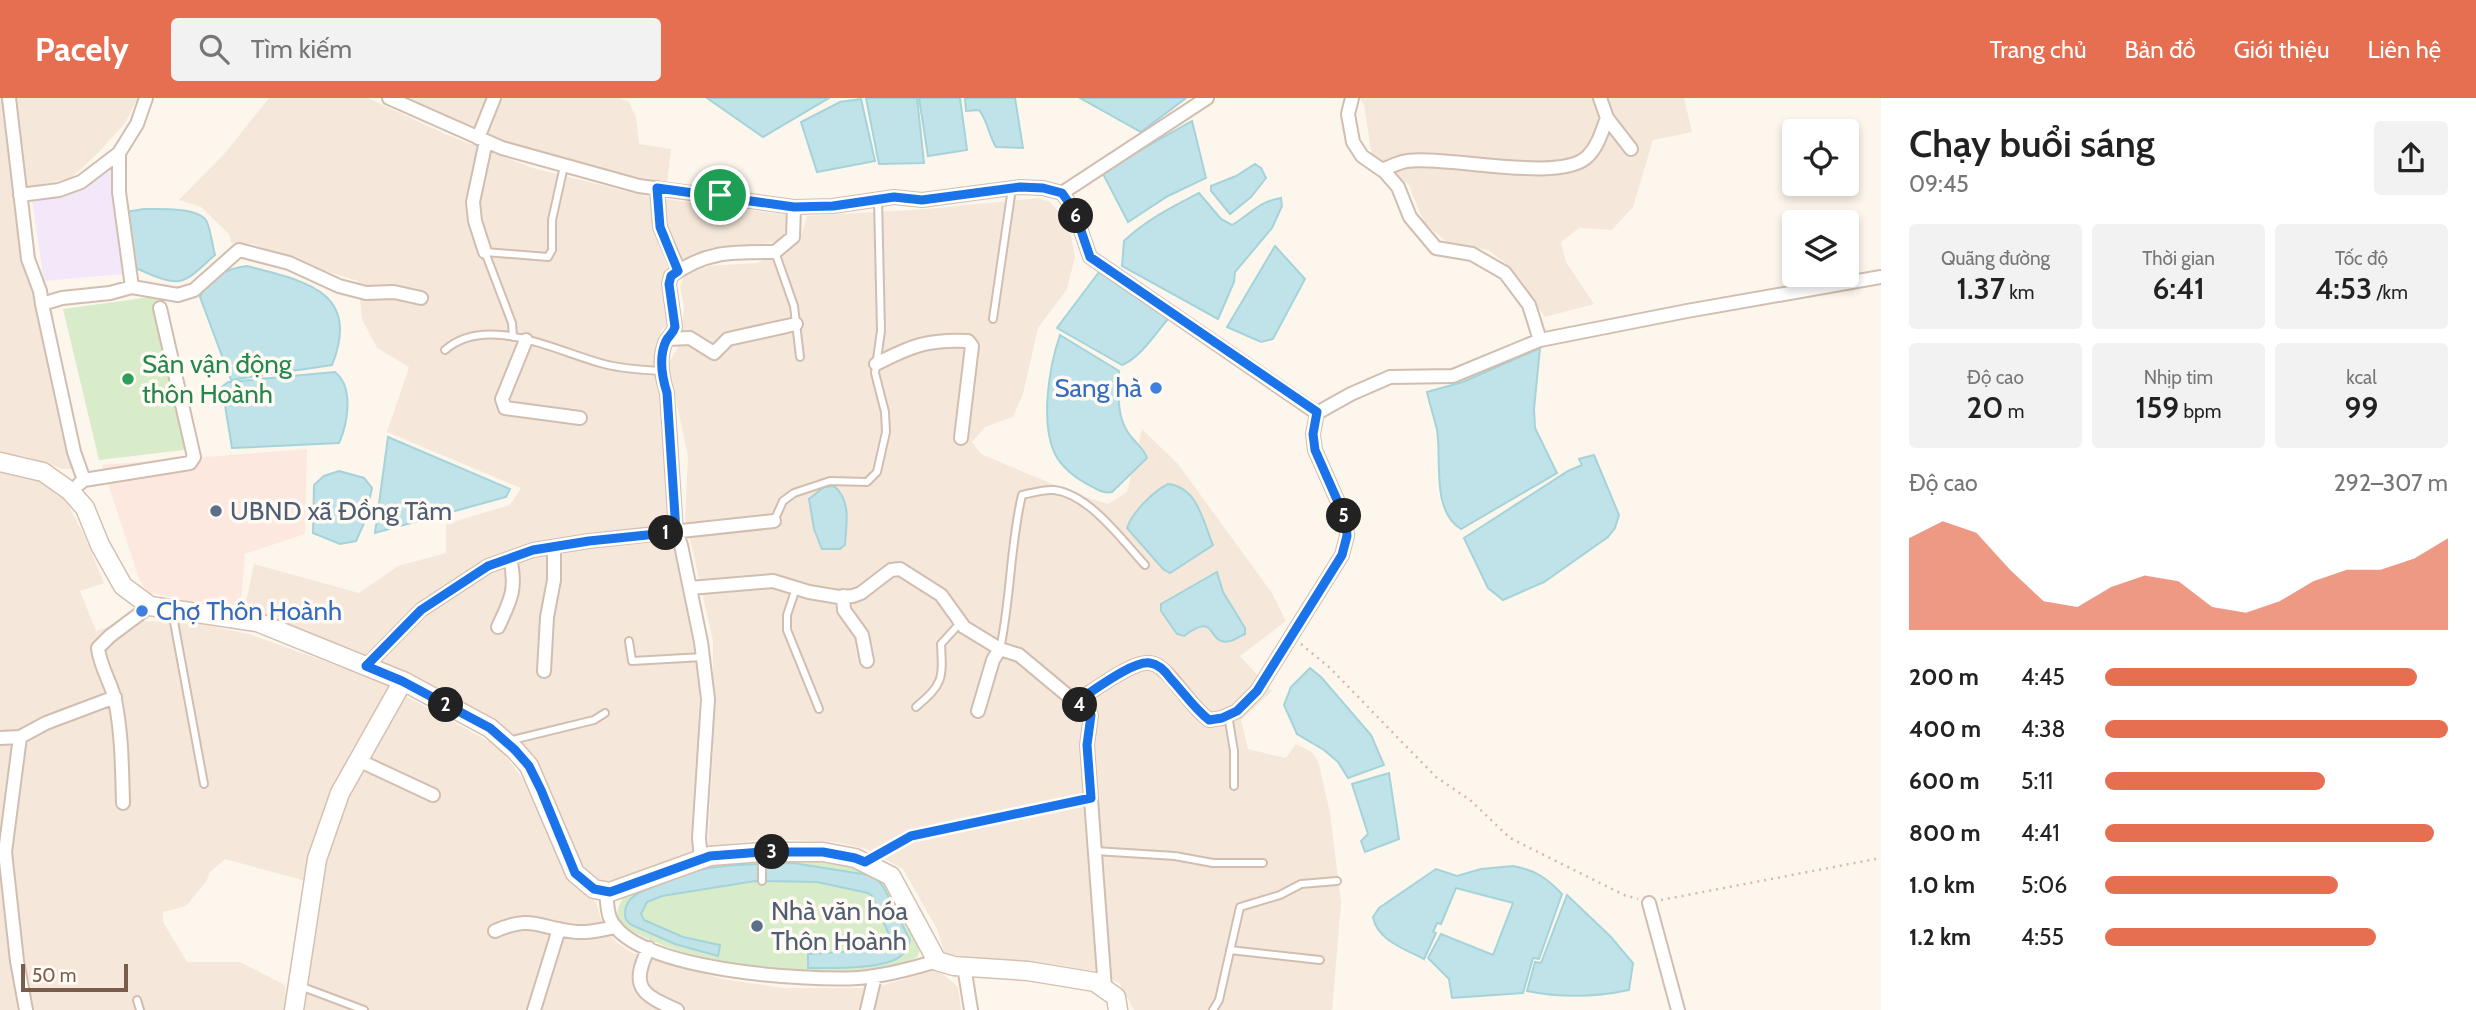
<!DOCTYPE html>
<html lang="vi">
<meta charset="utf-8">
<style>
:root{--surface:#fff;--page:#f2f2f2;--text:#222;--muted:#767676;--accent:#e76f51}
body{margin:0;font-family:Cabin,sans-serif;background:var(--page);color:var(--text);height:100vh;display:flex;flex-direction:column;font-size:26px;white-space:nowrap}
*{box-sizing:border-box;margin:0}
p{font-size:23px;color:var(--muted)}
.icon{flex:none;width:38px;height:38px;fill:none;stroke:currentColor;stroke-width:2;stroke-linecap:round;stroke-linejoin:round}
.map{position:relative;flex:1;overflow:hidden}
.details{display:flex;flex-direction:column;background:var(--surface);width:595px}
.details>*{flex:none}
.tools{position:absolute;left:1782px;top:21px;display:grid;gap:14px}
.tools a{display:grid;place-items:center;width:77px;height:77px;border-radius:7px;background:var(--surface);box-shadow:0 4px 10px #0003;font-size:35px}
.scale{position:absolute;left:21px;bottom:18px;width:107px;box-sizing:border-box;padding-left:7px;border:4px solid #7a5c4d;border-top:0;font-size:19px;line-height:24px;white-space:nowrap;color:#7a5c4d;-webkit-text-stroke:5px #fffaf3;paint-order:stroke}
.pin{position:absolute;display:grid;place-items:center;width:60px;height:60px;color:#fff;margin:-30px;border:4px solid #fff;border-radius:50%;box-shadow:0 2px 7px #0007}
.km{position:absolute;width:35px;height:35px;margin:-18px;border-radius:50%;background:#222;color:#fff;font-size:19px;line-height:35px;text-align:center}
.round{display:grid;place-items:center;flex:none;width:74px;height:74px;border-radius:7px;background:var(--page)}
.head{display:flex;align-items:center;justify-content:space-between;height:119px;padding:0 28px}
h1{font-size:38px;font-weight:600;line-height:52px}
.metrics{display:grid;grid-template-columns:repeat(3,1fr);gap:10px;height:119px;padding:7px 28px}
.metrics div{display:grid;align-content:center;border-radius:7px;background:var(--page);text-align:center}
.metrics b{font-size:30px;font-weight:600}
.metrics small{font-size:19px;font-weight:400}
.metrics p{font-size:19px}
.chart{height:196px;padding:14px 28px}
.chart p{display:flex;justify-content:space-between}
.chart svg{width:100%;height:126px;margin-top:7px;fill:var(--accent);opacity:.7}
ul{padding:0 28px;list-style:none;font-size:23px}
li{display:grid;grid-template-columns:112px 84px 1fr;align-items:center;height:52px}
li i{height:18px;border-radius:9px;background:var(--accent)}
header{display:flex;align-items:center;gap:42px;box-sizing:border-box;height:98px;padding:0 35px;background:var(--accent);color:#fff}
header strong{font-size:33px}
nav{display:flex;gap:38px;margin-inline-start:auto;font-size:24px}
.search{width:490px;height:63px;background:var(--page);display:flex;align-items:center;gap:18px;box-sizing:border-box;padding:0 24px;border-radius:7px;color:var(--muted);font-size:26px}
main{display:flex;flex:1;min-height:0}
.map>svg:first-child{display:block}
</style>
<header>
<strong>Pacely</strong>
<div class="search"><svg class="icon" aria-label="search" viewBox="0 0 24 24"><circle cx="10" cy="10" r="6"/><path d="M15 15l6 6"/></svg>Tìm kiếm</div>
<nav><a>Trang chủ</a><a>Bản đồ</a><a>Giới thiệu</a><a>Liên hệ</a></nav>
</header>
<main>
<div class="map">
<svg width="1881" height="912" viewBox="0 0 1881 912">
<rect width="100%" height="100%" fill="#fdf6ec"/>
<path fill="#f5e8da" d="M 0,0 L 138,0 L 125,25 L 100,53 L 71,80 L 14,92 L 15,109 L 78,364 L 73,371 L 63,371 L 24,358 L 0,356 Z
M 269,0 L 368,0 L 445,36 L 533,70 L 650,99 L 789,117 L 788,132 L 776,144 L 708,152 L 678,164 L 662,184 L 667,227 L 661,233 L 655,252 L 656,286 L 660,301 L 672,442 L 682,477 L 700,568 L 695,753 L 614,785 L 599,781 L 578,766 L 527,658 L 500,625 L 416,579 L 356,552 L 244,513 L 254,466 L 359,495 L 398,468 L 446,455 L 446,426 L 510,407 L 521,390 L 387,334 L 409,269 L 377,250 L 362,221 L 358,183 L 313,169 L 252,146 L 231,145 L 229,136 L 201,109 L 179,102 L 225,55 Z
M 409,0 L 619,0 L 629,4 L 636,20 L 639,46 L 671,51 L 667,87 L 558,61 L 504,45 Z
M 1360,0 L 1684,0 L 1692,34 L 1653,42 L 1633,109 L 1612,132 L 1579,130 L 1561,144 L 1566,164 L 1594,206 L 1545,219 L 1504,164 L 1488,152 L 1447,144 L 1424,125 L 1409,87 L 1372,58 L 1364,7 Z
M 1038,100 L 1050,104 L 1069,126 L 1075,159 L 1067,191 L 1038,230 L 1023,296 L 1013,319 L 985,329 L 972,344 L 981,356 L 1079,397 L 1108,406 L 1127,394 L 1142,331 L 1178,366 L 1272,495 L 1286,523 L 1240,558 L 1272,593 L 1241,622 L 1248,651 L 1286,660 L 1296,646 L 1312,654 L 1319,666 L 1330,715 L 1341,804 L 1332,912 L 1134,912 L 1119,885 L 1095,873 L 1052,866 L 945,856 L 937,831 L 903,771 L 866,751 L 835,744 L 766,741 L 708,749 L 713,649 L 713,543 L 685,419 L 688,358 L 668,266 L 680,246 L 684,209 L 680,188 L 684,178 L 709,168 L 757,165 L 800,142 L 807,118 L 927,111 Z
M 0,373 L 30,378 L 63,397 L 84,437 L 104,485 L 80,493 L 96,533 L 116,526 L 141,523 L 195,525 L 249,536 L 390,587 L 351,653 L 321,720 L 306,783 L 225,761 L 210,774 L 206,784 L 186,808 L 163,814 L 163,824 L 187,864 L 240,864 L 285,887 L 287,912 L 0,912 Z
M 404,597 L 499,649 L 522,680 L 555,752 L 586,797 L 596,804 L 601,821 L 616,844 L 633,855 L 722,881 L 784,890 L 860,890 L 883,887 L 934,873 L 943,876 L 958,889 L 961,912 L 303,912 L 306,872 L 322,771 L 350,689 Z"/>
<path fill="#fde8e0" d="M 307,351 L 305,436 L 245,456 L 241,507 L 186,503 L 147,494 L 139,481 L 102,367 Z"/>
<path fill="#f3e8fa" d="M 114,64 L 124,176 L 44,183 L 32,102 L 62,99 L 77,93 Z"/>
<path fill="#d8ecc9" d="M 158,198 L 192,351 L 99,362 L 63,211 Z
M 783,761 C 805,762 866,764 882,780 C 893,791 912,835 920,851 L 918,858 C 855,898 677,868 618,824 C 615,810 621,800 632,792 L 710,765 Z"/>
<path fill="#bfe3e8" stroke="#a5d3da" stroke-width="2" d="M 707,0 L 829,0 L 763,39 Z
M 866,0 L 917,0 L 924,65 L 879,66 Z
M 919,0 L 960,0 L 967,52 L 928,58 Z
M 965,0 L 1015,0 L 1023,50 L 996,49 C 989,38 987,21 979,12 L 966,13 Z
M 1080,0 L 1186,0 L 1141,34 Z
M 861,1 L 875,63 L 817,74 L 801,24 L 840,4 Z
M 1192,23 L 1206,80 L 1168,98 L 1128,124 L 1102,74 Z
M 1255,66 L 1261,70 L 1266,80 L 1251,99 L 1230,116 L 1211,93 L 1211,88 L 1236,78 Z
M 1199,95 L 1221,121 L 1232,127 C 1251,116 1257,104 1281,100 L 1282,108 L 1272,130 L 1235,174 L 1234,184 L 1218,221 L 1122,168 L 1124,143 C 1146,122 1172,109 1199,95 Z
M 144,111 C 158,111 200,109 207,124 C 211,134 212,146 215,157 C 206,164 192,181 179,183 C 165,185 144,173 131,168 L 125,114 Z
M 1275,148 L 1305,181 L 1273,241 L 1261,244 L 1227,229 Z
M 247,168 C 304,183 362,193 332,267 L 231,282 L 200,199 C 207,180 228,170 247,168 Z
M 1099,174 L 1168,221 C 1155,236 1140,260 1122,267 L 1057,230 Z
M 1060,237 L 1119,273 C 1119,293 1116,315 1127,333 C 1133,343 1144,350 1147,360 L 1112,394 C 1102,396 1095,390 1087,386 C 1075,380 1061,368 1055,356 C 1040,325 1049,269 1060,237 Z
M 1540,250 L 1534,311 L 1535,330 L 1557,375 L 1461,431 C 1431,413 1442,362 1437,332 C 1434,319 1430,307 1427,294 L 1463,284 Z
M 335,274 C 354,289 348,325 339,345 L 232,350 L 222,289 L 228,284 Z
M 388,339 L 510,391 L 506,399 L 375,435 Z
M 1594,357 L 1619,417 L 1615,430 L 1608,439 L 1544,484 L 1503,502 L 1488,490 L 1464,440 L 1568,373 L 1582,367 L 1579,361 Z
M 339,373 L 364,380 L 372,390 L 365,423 L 356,443 L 340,446 L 313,435 L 314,387 L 324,378 Z
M 1168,386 C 1198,389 1203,424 1213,447 L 1170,475 L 1163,471 L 1127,430 C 1133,413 1153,394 1168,386 Z
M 834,388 C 852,403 846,427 845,447 L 840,451 L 822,451 L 814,431 L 809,401 L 824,389 Z
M 1217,474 L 1223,494 L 1245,530 L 1245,536 C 1240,538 1235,542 1230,543 C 1206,549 1219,511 1184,538 L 1177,536 L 1161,513 L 1161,506 Z
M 1310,570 L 1321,579 L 1371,637 L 1384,667 L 1348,680 L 1338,664 L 1324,652 L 1297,636 L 1284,607 L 1291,589 Z
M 1389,675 L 1399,741 L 1365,754 L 1361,743 L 1368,736 L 1352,686 Z
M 793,765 L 868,777 L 878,782 L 884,790 L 910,842 C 908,847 907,853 902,857 C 886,872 830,870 808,870 L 808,856 L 874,852 L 891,841 L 872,798 L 868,795 L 817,784 L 755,783 L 662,798 L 647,804 L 641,816 L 644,822 L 683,839 L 720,847 L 718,858 L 675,846 L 632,827 C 626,823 625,821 625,814 C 626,798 642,793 655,788 C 669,783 682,776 696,773 C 727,765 761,767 793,765 Z
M 1513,768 C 1535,772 1547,780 1562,796 L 1539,861 L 1533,860 L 1523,895 L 1452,900 L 1449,881 L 1428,860 L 1441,836 L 1493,857 L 1513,805 L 1456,790 L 1441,826 L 1437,825 L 1433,834 L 1436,835 L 1424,861 C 1405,851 1377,842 1373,819 L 1379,810 L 1436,771 L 1457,778 L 1481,771 Z
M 1567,797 L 1610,838 L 1633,865 L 1629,892 C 1596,899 1561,900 1527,893 L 1535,864 L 1541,865 Z"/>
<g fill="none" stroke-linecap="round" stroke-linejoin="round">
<defs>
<path id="lane" d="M 775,154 L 794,208 L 800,259
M 993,221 L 1012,90
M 513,239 L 512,225 L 485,154 L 548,159 L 552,152 L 552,122 L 564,68
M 445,252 C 487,215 558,254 604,266 C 623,271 642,272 662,273
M 774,423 L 783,403 L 794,395 L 830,383 L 867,384 L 877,374 L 886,334 L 885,314 L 875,275 L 881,233 L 878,101
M 796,490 L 787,517 L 787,532 L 819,611
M 172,513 L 204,686
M 629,543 L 632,563 L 703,559
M 1000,551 C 1011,500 1010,447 1022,397 C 1032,395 1044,391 1054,392 C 1089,396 1122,442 1145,467
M 916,609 C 943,586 943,582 941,546 L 961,524
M 1228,617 L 1234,653 L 1234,688
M 508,643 L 594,622 L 605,615
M 1095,753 L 1175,758 L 1213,765 L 1263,765
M 866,764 L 911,738 L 1091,700
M 762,783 L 762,757
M 1230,852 L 1320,862
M 300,888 L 364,912
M 137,902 L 140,912
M 1213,912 L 1219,902 L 1240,809 L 1280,797 L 1301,786 L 1337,783"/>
<path id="street" d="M 9,0 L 28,161 L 40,193 L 42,206
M 389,0 L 502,50 L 639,88 L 794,109 L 833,108 L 894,99 L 922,102 L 1020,89 L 1043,90 L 1062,95 L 1074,112 L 1090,159 L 1317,315
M 1352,0 L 1348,16 L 1353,44 L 1362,58 L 1385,74 L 1398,89 L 1410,119 L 1436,150 L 1472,156 L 1505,175 L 1529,207 L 1540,242
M 1600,0 L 1607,20 L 1631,51
M 478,40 L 494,0
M 119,55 L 119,94 L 132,189
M 1382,72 C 1390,69 1399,64 1407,63 C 1447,57 1562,86 1588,58 C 1598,48 1602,33 1607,20
M 657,90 L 660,129 L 679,173
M 1062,95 L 1207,0
M 20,97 L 59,92 L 81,84 L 119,55 L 137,26 L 146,0
M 485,154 L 475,123 L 473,104 L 486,43
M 667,241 L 690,240 L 714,255 L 728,241 L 796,226
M 526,242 L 502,301 L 505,310 L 580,320
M 876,266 C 911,248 928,241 968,243 L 972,248 L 961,340
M 84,382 L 74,354 L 42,206 L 62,200 L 110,195 L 132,189 L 178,197 L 194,192 L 239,152 L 289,165 L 339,188 L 366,195 L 394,194 L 421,200
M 79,386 L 84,382 L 190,365 L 194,359 L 160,210
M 690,490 L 773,483 L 809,494 L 839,499 L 853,498 L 861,495 L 891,472 L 900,471 L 941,497 L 964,529 L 1000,551 L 1019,557 L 1091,617 L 1087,647 L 1105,891
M 843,498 L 844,512 L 862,537 L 867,563
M 498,529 C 511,502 517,490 510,460
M 366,568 L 421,512 L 488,468 L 533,452 L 589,443 L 774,423
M 544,573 L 547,519 L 554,482 L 554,449
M 1077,603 C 1092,594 1133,562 1150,565 C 1158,566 1166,574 1172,581 C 1184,595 1194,610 1209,622 L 1222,620 L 1237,613 L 1257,593 L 1342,457 L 1347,438 L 1346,422 L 1315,352 L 1313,336 L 1317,315 L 1351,296 L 1390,279 L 1453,278 L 1540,242 L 1687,213 L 1881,179
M 978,613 L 993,562 L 1000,551
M 20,639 L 5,754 L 17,863 L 26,912
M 0,640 L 20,639 L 46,625 L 115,599
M 358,662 L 433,697
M 123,705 C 122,671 122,636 115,602 C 111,584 100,569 98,550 L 110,538 L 150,508
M 701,761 L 699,740 L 708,601 L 701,544 L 681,447 L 676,434 L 667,295 C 662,279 658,260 666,243 C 669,237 673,236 675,229 L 669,186 L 671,178 C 708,152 733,154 775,154 L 793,139 L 794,109
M 606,793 C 607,801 607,813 610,820 C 632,873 808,883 858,880 C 885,878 911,871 937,863
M 1649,805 L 1678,912
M 495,833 C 533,816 540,831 577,834 C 590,835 603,831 616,829
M 649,850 C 629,889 642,897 677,912
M 964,868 L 971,912
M 534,912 L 559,831
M 867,912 L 875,878"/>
<path id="secondary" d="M 0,364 L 43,374 L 70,393 L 85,410 L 100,447 L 123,488 L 150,508 L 257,524 L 403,583 L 490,630 L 515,652 L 529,668 L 575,775 L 594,791 L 610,794 L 710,758 L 762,754 L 823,754 L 855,760 L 891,778 L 937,863 L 954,868 L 1028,873 L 1095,884 L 1116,899 L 1118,912
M 294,912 L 317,761 L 340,695 L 403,583"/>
</defs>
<use href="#lane" stroke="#d1beb0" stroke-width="10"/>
<use href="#street" stroke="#d1beb0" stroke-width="16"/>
<use href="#secondary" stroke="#d6c0b0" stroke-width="21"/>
<path stroke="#d9b8a5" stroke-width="2.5" stroke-dasharray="2 5" stroke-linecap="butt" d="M 1301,546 L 1330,570 L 1436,679 L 1470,702 L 1510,740 L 1624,797 L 1638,801
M 1661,802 L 1881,760"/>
<use href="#lane" stroke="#fff" stroke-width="6"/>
<use href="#street" stroke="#fff" stroke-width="12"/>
<use href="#secondary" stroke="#fff" stroke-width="18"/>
</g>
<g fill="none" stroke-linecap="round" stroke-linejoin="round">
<defs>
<path id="route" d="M 1020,89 L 1043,90 L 1062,95 L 1074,112 L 1090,159 L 1317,314 L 1313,336 L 1315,352 L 1346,422 L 1347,438 L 1342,457 L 1257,593 L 1237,613 L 1222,620 L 1209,622 C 1194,610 1184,595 1171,581 C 1166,574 1158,566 1150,565 C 1133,562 1092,594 1077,603 L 1091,617 L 1087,647 L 1091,700 L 911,738 L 865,764 L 855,760 L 823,754 L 762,754 L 710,758 L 610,794 L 594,791 L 575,775 L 541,692 L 529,668 L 515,652 L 490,630 L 402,583 L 366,568 L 421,512 L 488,468 L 533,452 L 589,443 L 676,434 L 667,295 C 662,279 658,260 666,243 C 669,237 673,236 675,229 L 669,186 L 671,178 L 678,173 L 660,129 L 657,90 L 794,109 L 833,108 L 894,99 L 922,102 Z"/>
</defs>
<use href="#route" stroke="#fff" stroke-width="14"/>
<use href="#route" stroke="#1a73e8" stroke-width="9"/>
</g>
<circle fill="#2e9e5b" stroke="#fffaf3" stroke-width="2.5" cx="128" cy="281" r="7"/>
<g fill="#3f7fe0" stroke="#fffaf3" stroke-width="2.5">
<circle cx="1156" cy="290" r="7"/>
<circle cx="142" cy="513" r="7"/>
</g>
<g fill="#5c6f8a" stroke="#fffaf3" stroke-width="2.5">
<circle cx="216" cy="413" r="7"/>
<circle cx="757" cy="828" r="7"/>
</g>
<g text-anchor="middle" stroke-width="7" stroke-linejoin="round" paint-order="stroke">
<g font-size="26" fill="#27864d" stroke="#fffaf3" text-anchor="start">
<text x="142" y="275">Sân vận động<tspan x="142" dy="30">thôn Hoành</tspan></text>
</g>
<g font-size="26" fill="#366cbe" stroke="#fffaf3" text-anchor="end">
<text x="1142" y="299">Sang hà</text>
<text x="156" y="522" text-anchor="start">Chợ Thôn Hoành</text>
</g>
<g font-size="26" fill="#4e5e75" stroke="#fffaf3" text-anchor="start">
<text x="230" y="422">UBND xã Đồng Tâm</text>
<text x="771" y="822">Nhà văn hóa<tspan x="771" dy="30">Thôn Hoành</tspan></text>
</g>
</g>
</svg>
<div class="tools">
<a><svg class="icon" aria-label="locate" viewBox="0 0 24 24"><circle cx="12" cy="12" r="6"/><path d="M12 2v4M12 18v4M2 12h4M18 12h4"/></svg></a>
<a><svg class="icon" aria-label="layers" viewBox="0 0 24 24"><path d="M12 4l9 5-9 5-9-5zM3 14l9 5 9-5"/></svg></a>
</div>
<div class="scale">50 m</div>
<div class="pin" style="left:720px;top:97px;background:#1e9e55"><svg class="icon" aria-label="arrive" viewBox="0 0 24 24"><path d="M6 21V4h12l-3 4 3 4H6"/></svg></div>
<b class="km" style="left:666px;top:435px">1</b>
<b class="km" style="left:446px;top:607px">2</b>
<b class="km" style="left:772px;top:754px">3</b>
<b class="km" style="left:1080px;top:607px">4</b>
<b class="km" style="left:1344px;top:418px">5</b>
<b class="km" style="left:1076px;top:118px">6</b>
</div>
<section class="details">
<div class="head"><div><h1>Chạy buổi sáng</h1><p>09:45</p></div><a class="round"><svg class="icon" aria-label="share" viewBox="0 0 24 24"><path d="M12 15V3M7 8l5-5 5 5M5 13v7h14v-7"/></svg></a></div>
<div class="metrics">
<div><p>Quãng đường</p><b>1.37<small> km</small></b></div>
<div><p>Thời gian</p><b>6:41</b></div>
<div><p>Tốc độ</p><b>4:53<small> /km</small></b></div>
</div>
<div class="metrics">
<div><p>Độ cao</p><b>20<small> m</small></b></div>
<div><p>Nhịp tim</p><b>159<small> bpm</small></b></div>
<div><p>kcal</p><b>99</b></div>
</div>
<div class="chart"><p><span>Độ cao</span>292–307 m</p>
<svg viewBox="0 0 160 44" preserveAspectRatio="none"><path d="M0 44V12L10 6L20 10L30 23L40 34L50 36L60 29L70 25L80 27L90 36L100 38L110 34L120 27L130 23L140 23L150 19L160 12V44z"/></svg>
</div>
<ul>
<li><b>200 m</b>4:45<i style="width:91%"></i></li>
<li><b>400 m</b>4:38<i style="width:100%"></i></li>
<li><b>600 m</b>5:11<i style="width:64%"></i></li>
<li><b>800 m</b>4:41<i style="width:96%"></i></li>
<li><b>1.0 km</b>5:06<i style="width:68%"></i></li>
<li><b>1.2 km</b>4:55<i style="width:79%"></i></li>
</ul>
</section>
</main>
